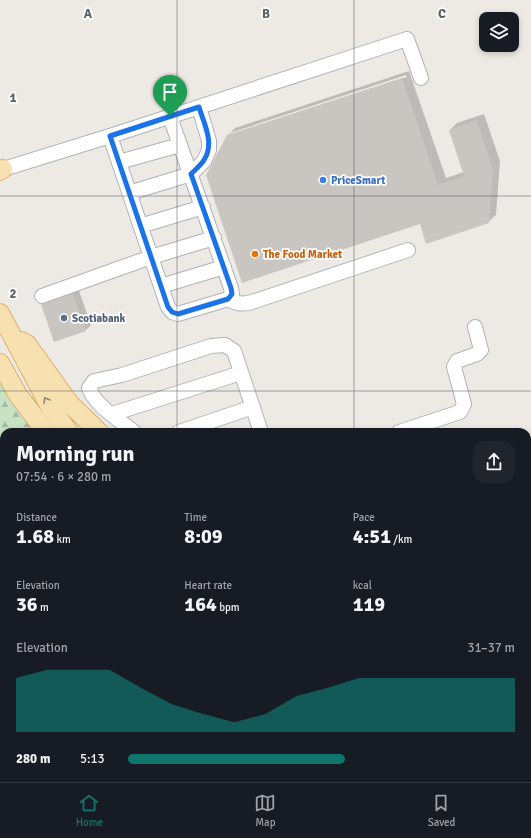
<!DOCTYPE html>
<meta charset="utf-8">
<style>
:root{--surface:#171b24;--page:#20242c;--text:#f1f3f6;--muted:#9ea1a6;--line:#363941;--accent:#0f766e}
body{margin:0;font-family:Signika,sans-serif;background:var(--page);color:var(--text);height:100vh;display:flex;flex-direction:column;font-size:15px;white-space:nowrap}
*{box-sizing:border-box;margin:0}
p{font-size:13px;color:var(--muted)}
.icon{flex:none;width:22px;height:22px;fill:none;stroke:currentColor;stroke-width:2;stroke-linecap:round;stroke-linejoin:round}
.map{position:relative;flex:1;overflow:hidden}
.drawer{position:absolute;left:0px;top:428px;width:531px;height:354px;display:flex;flex-direction:column;background:var(--surface);border-radius:12px 12px 0 0;box-shadow:0 2px 6px #0003}
.drawer>*{flex:none}
.controls{position:absolute;left:479px;top:12px;display:grid;gap:8px}
.controls a{display:grid;place-items:center;width:40px;height:40px;border-radius:8px;background:var(--surface);box-shadow:0 2px 6px #0003;font-size:20px}
.pin{position:absolute;display:grid;place-items:center;width:34px;height:34px;color:#fff;margin:-41px -17px;border-radius:50% 50% 50% 0;rotate:-45deg;box-shadow:0 0 4px #0007}
.pin .icon{rotate:45deg}
.round{display:grid;place-items:center;flex:none;width:42px;height:42px;border-radius:12px;background:var(--page)}
.summary{display:flex;align-items:center;justify-content:space-between;height:68px;padding:0 16px}
h1{font-size:22px;font-weight:700;line-height:30px}
.figures{display:grid;grid-template-columns:repeat(3,1fr);gap:6px;height:68px;padding:4px 16px}
.figures div{display:grid;align-content:center}
.figures b{font-size:20px;font-weight:700}
.figures small{font-size:11px;font-weight:400}
.figures p{font-size:11px}
.chart{height:112px;padding:8px 16px}
.chart p{display:flex;justify-content:space-between}
.chart svg{width:100%;height:72px;margin-top:4px;fill:var(--accent);opacity:.7}
ul{padding:0 16px;list-style:none;font-size:13px}
li{display:grid;grid-template-columns:64px 48px 1fr;align-items:center;height:30px}
li i{height:10px;border-radius:5px;background:var(--accent)}
.menu{display:flex;justify-content:space-around;align-items:center;height:56px;border-top:1px solid var(--line);background:var(--surface);font-size:11px;color:var(--muted)}
.menu a{display:grid;justify-items:center;gap:2px}
.menu .on{color:var(--accent)}
.map>svg:first-child{display:block}
</style>
<div class="map">
<svg width="531" height="782" viewBox="0 0 531 782">
<defs>
<pattern id="forest-firs" width="22" height="20" patternUnits="userSpaceOnUse"><rect width="22" height="20" fill="#c8e2c4"/><path d="M5 1l3.5 6h-7zM16 11l3.5 6h-7z" fill="#a6bba3"/></pattern>
</defs>
<rect width="100%" height="100%" fill="#edeae5"/>
<path fill="url(#forest-firs)" d="M 0,371 L 77,432 L 4,432 L 4,778 L 379,778 L 380,782 L 0,782 Z"/>
<path fill="#0003" d="M 409,71 L 446,178 L 464,172 L 450,130 L 457,123 L 484,114 L 500,161 L 496,215 L 488,222 L 421,223 L 227,136 L 230,133 L 230,135 L 407,77 L 406,75 L 230,133 L 235,128 Z
M 78,288 L 91,325 L 86,330 L 55,341 L 42,304 L 47,299 Z
M 457,778 L 498,778 L 499,782 L 450,782 L 458,780 Z"/>
<path fill="#c9c5c1" d="M 402,78 L 438,185 L 464,176 L 449,130 L 477,120 L 493,169 L 489,223 L 426,244 L 420,224 L 242,283 L 206,175 L 227,135 Z
M 73,293 L 86,331 L 54,342 L 41,304 Z
M 456,778 L 496,778 L 498,782 L 453,782 L 457,780 Z"/>
<g fill="none" stroke-linecap="round" stroke-linejoin="round">
<defs>
<path id="minor" d="M 110,136 L 168,307 L 172,312 L 178,314 L 228,299 L 232,294 L 231,288 L 170,117
M 119,162 L 180,145
M 0,170 L 110,136 L 407,39 L 421,78
M 129,193 L 191,174 L 204,161 L 209,150 L 209,141 L 199,107
M 140,226 L 203,207
M 161,286 L 224,267
M 42,296 L 151,257 L 214,238
M 228,299 C 236,304 243,305 252,302 L 408,250
M 112,414 L 241,373
M 134,432 C 120,420 95,406 89,388 L 94,381 L 122,375 L 211,346 L 225,345 L 234,351 L 261,432
M 179,432 L 253,407
M 399,432 L 460,412 L 464,404 L 454,367 L 457,361 L 477,354 L 481,350 L 475,327
M 445,778 L 446,782
M 524,778 L 525,782"/>
<path id="major" d="M 0,171 L 3,169
M 0,313 L 50,407 L 69,432
M 21,341 L 27,344 L 70,404 L 99,432
M 0,363 L 18,395 L 46,432
M 382,778 L 383,782
M 398,778 L 399,782
M 423,778 L 424,782"/>
</defs>
<use href="#minor" stroke="#b0b3b6" stroke-width="16"/>
<use href="#major" stroke="#e3ae68" stroke-width="20"/>
<use href="#minor" stroke="#fff" stroke-width="14"/>
<use href="#major" stroke="#f7e1b1" stroke-width="18"/>
</g>
<defs><path id="oneway-chevron" d="M-2-3.5L2.5 0L-2 3.5" fill="none" stroke-width="1.6" stroke-linecap="round" stroke-linejoin="round"/></defs>
<use stroke="#8b877b" href="#oneway-chevron" transform="translate(46 400) rotate(-120)"/>
<g fill="none" stroke-linecap="round" stroke-linejoin="round">
<defs>
<path id="route" d="M 199,107 C 204,124 215,143 204,160 C 201,165 195,170 191,174 L 231,288 L 232,294 L 228,299 L 178,314 L 172,312 L 168,307 L 110,136 Z"/>
</defs>
<use href="#route" stroke="#fff" stroke-width="8"/>
<use href="#route" stroke="#1a73e8" stroke-width="5"/>
</g>
<path fill="none" stroke="#5d6164" stroke-width="1" stroke-opacity="0.55" d="M 177,0 L 177,432M 354,0 L 354,432M 0,196 L 531,196M 0,391 L 531,391M 0,586 L 4,586M 527,586 L 531,586M 177,778 L 177,782M 354,778 L 354,782"/>
<circle fill="#3f7fe0" stroke="#fff" stroke-width="1.5" cx="323" cy="180" r="4"/>
<circle fill="#e8710a" stroke="#fff" stroke-width="1.5" cx="255" cy="254" r="4"/>
<circle fill="#5c6f8a" stroke="#fff" stroke-width="1.5" cx="64" cy="318" r="4"/>
<g text-anchor="middle" stroke-width="3.5" stroke-linejoin="round" paint-order="stroke">
<g font-size="11" font-weight="bold" fill="#366cbe" stroke="#fff" text-anchor="start">
<text x="331" y="184">PriceSmart</text>
</g>
<g font-size="11" font-weight="bold" fill="#c56008" stroke="#fff" text-anchor="start">
<text x="263" y="258">The Food Market</text>
</g>
<g font-size="11" font-weight="bold" fill="#4e5e75" stroke="#fff" text-anchor="start">
<text x="72" y="322">Scotiabank</text>
</g>
</g>
<g font-size="13" text-anchor="middle" font-weight="bold" fill="#5d6164" stroke="#fff" stroke-width="3.5" stroke-linejoin="round" paint-order="stroke">
<text x="88" y="18">A</text>
<text x="266" y="18">B</text>
<text x="442" y="18">C</text>
<text x="13" y="102">1</text>
<text x="13" y="298">2</text>
</g>
</svg>
<div class="controls">
<a><svg class="icon" aria-label="layers" viewBox="0 0 24 24"><path d="M12 4l9 5-9 5-9-5zM3 14l9 5 9-5"/></svg></a>
</div>
<div class="pin" style="left:170px;top:116px;background:#1e9e55"><svg class="icon" aria-label="arrive" viewBox="0 0 24 24"><path d="M6 21V4h12l-3 4 3 4H6"/></svg></div>
<section class="drawer">
<div class="summary"><div><h1>Morning run</h1><p>07:54 · 6 × 280 m</p></div><a class="round"><svg class="icon" aria-label="share" viewBox="0 0 24 24"><path d="M12 15V3M7 8l5-5 5 5M5 13v7h14v-7"/></svg></a></div>
<div class="figures">
<div><p>Distance</p><b>1.68<small> km</small></b></div>
<div><p>Time</p><b>8:09</b></div>
<div><p>Pace</p><b>4:51<small> /km</small></b></div>
</div>
<div class="figures">
<div><p>Elevation</p><b>36<small> m</small></b></div>
<div><p>Heart rate</p><b>164<small> bpm</small></b></div>
<div><p>kcal</p><b>119</b></div>
</div>
<div class="chart"><p><span>Elevation</span>31–37 m</p>
<svg viewBox="0 0 160 44" preserveAspectRatio="none"><path d="M0 44V11L10 6L20 6L30 6L40 17L50 27L60 33L70 38L80 33L90 22L100 17L110 11L120 11L130 11L140 11L150 11L160 11V44z"/></svg>
</div>
<ul>
<li><b>280 m</b>5:13<i style="width:56%"></i></li>
</ul>
</section>
</div>
<nav class="menu">
<a class="on"><svg class="icon" aria-label="home" viewBox="0 0 24 24"><path d="M3 11l9-7 9 7M6 9v11h12V9"/></svg>Home</a>
<a><svg class="icon" aria-label="map" viewBox="0 0 24 24"><path d="M3 6l6-2 6 2 6-2v14l-6 2-6-2-6 2zM9 4v14M15 6v14"/></svg>Map</a>
<a><svg class="icon" aria-label="saved" viewBox="0 0 24 24"><path d="M7 4h10v16l-5-4-5 4z"/></svg>Saved</a>
</nav>
